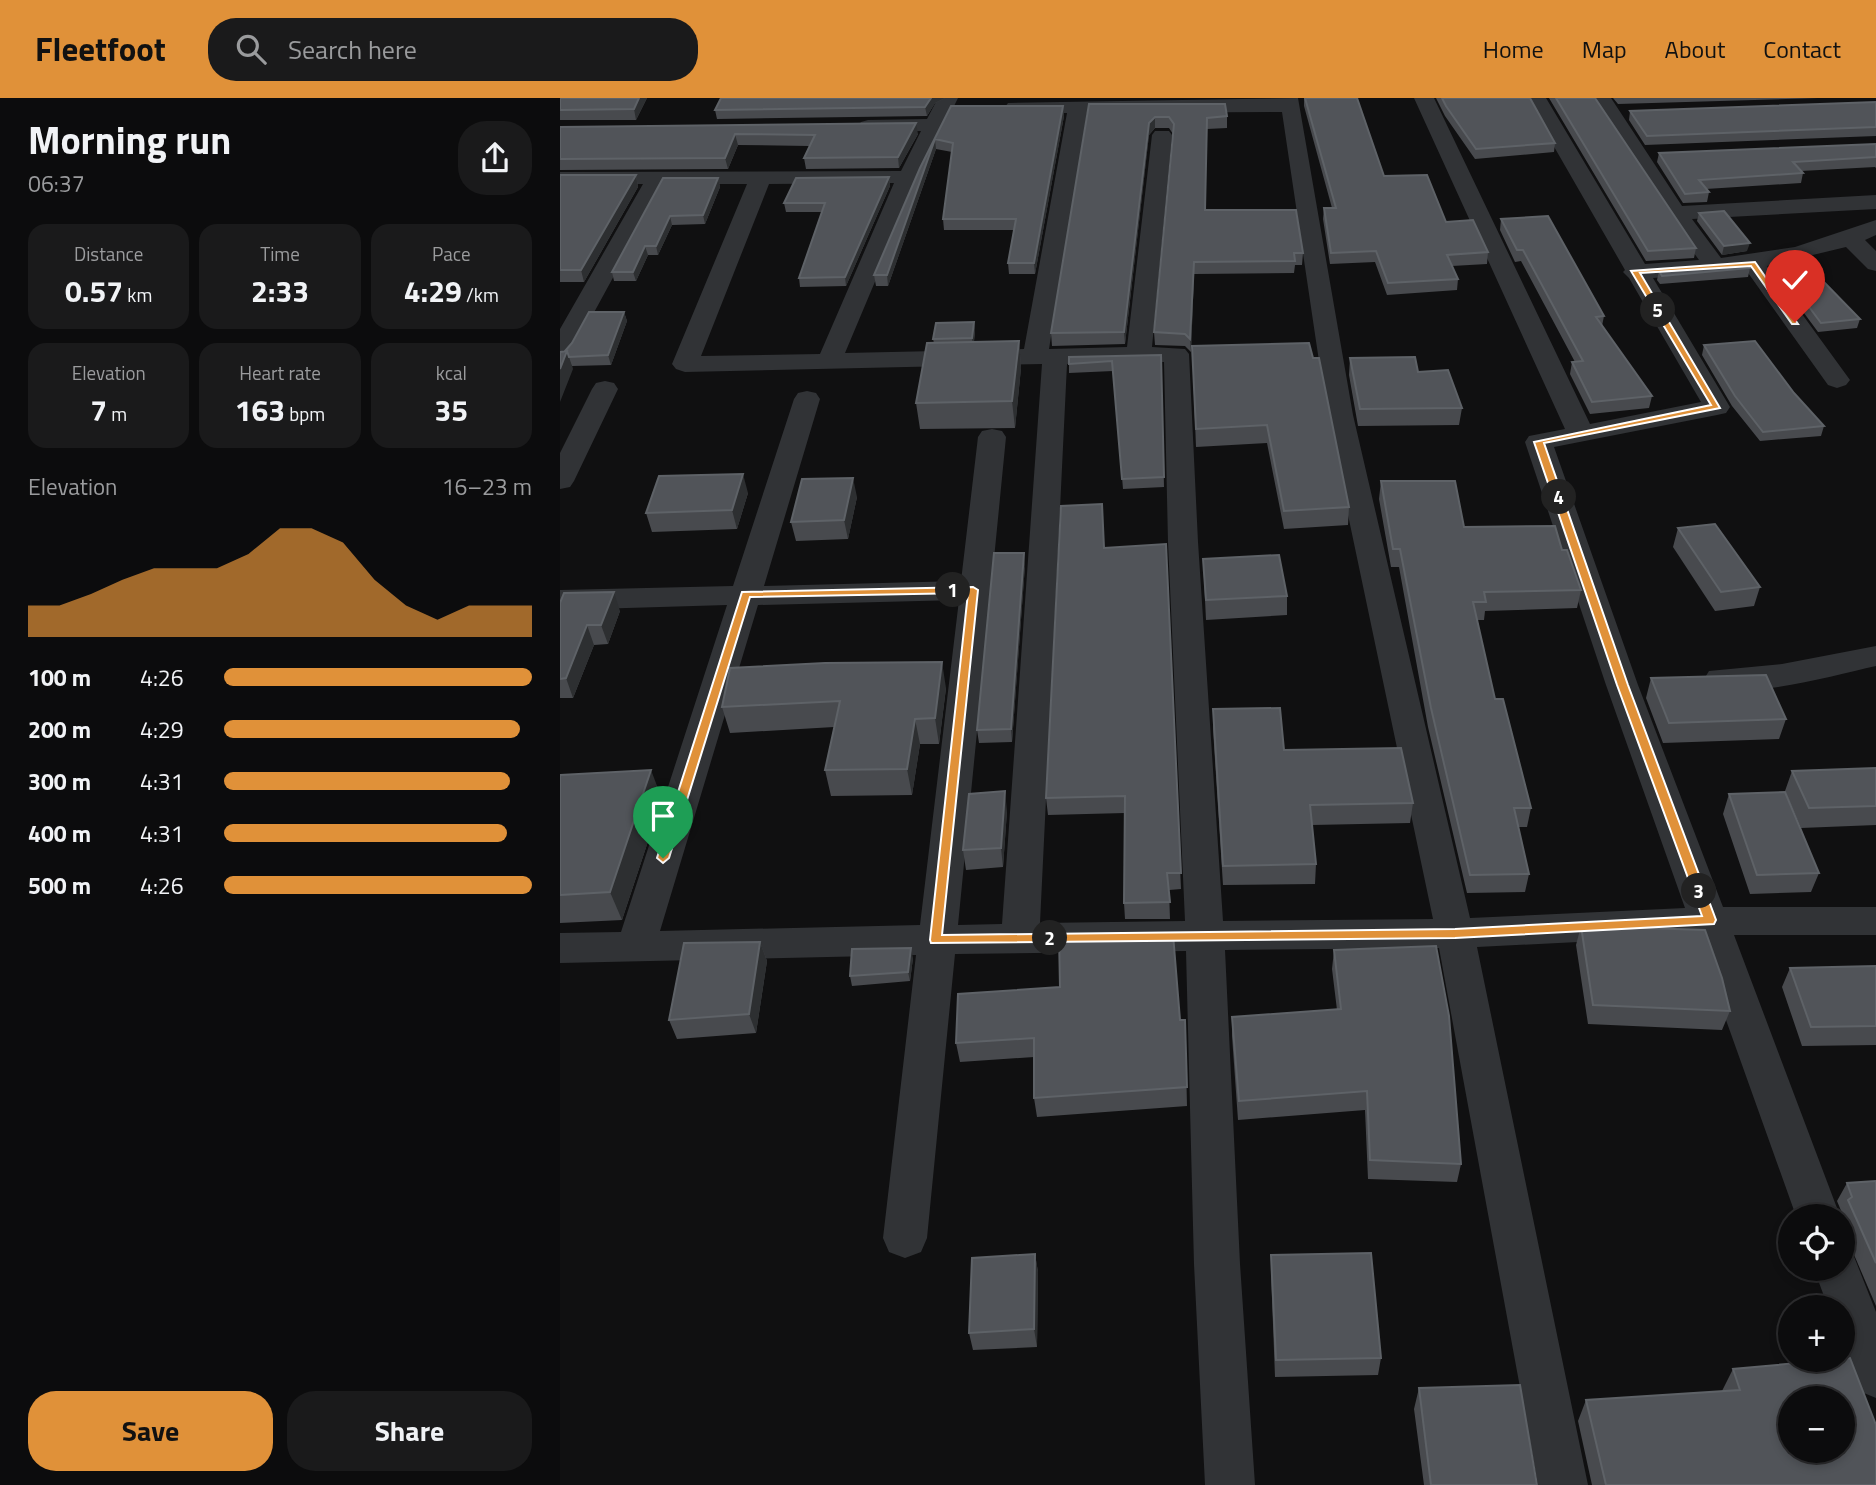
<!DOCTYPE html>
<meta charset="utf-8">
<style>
:root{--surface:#0c0c0d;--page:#1a1a1b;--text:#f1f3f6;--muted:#9a9b9d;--line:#2c2c2e;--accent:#e09139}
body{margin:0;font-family:"Titillium Web",sans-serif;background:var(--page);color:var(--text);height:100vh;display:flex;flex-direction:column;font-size:26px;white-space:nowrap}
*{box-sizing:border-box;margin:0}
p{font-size:23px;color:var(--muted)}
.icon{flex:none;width:38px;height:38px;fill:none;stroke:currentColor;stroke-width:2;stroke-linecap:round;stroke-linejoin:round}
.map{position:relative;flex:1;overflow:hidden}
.sheet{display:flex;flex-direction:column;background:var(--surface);width:560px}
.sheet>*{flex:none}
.buttons{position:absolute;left:1218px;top:1106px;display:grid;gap:14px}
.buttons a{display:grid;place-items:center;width:77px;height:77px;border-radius:50%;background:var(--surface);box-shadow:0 4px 10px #0003,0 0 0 2px var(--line);font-size:35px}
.pin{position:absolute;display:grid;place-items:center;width:60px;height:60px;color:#fff;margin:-72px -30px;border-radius:50% 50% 50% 0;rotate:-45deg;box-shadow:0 0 7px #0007}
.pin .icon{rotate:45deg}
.km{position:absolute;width:35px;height:35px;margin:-18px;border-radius:50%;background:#222;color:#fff;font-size:19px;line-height:35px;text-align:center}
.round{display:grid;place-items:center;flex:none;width:74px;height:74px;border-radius:28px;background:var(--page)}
.head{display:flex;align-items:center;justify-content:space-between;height:119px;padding:0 28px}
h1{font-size:38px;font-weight:700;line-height:52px}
.stats{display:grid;grid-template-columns:repeat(3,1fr);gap:10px;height:119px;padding:7px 28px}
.stats div{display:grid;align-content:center;border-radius:18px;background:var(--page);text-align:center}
.stats b{font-size:30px;font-weight:700}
.stats small{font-size:19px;font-weight:400}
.stats p{font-size:19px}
.chart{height:196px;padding:14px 28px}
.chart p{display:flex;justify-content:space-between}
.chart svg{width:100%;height:126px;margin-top:7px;fill:var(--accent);opacity:.7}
.button{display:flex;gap:14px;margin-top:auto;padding:14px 28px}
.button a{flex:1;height:80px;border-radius:28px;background:var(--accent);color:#111;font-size:28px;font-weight:700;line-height:80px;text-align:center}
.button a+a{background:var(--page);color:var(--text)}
ul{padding:0 28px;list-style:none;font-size:23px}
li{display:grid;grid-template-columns:112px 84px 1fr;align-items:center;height:52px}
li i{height:18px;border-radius:9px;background:var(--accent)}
header{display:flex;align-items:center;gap:42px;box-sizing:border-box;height:98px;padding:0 35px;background:var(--accent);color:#111}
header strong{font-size:33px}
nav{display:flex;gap:38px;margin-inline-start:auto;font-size:24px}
.search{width:490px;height:63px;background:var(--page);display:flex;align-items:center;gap:18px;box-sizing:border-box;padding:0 24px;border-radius:28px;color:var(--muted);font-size:26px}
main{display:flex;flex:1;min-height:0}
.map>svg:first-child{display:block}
</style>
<header>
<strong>Fleetfoot</strong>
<div class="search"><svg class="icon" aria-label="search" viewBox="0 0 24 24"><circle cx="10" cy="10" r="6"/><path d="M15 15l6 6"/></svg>Search here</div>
<nav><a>Home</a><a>Map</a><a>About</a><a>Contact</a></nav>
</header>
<main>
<section class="sheet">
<div class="head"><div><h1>Morning run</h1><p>06:37</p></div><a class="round"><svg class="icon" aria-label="share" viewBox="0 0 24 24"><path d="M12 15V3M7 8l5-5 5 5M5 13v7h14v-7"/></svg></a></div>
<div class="stats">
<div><p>Distance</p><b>0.57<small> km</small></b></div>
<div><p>Time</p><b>2:33</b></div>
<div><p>Pace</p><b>4:29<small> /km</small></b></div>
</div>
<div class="stats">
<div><p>Elevation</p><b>7<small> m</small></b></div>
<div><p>Heart rate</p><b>163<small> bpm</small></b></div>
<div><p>kcal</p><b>35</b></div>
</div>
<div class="chart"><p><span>Elevation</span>16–23 m</p>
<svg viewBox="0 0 160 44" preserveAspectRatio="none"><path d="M0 44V33L10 33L20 29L30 24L40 20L50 20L60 20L70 15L80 6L90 6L100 11L110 24L120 33L130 38L140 33L150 33L160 33V44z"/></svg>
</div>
<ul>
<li><b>100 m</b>4:26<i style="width:100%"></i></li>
<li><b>200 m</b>4:29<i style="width:96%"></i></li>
<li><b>300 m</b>4:31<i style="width:93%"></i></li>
<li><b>400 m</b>4:31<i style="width:92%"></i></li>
<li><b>500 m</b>4:26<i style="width:100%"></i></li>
</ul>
<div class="button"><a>Save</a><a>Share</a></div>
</section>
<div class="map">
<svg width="1316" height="1387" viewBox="0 0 1316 1387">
<rect width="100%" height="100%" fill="#101011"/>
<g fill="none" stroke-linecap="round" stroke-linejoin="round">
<path fill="#313336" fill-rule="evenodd" d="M 378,0 L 398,0 L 359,79 L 285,255 L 464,251 L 507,15 L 455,15 L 448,13 L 445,9 L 448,5 L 738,0 L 793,317 L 910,820 L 1125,810 L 1046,587 L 965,344 L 969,338 L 1005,331 L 854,0 L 874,0 L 1030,326 L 1141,304 L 1069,180 L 1063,174 L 1065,172 L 966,0 L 986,0 L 1085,166 L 1139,162 L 1105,115 L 1031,0 L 1051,0 L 1122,108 L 1316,97 L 1316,111 L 1132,121 L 1161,160 L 1235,149 L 1316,122 L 1316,137 L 1305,142 L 1316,153 L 1316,173 L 1308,171 L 1286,149 L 1207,168 L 1290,282 L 1286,287 L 1277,290 L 1268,287 L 1186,172 L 1093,180 L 1170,309 L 1166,315 L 1157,317 L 994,349 L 1078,587 L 1163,809 L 1316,809 L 1316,837 L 1174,837 L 1280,1118 L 1236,1118 L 1136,838 L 917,849 L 1028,1387 L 978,1387 L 879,850 L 665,852 L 680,1166 L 695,1387 L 645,1387 L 634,1166 L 626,853 L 395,856 L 367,1140 L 361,1154 L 345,1160 L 329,1154 L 323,1140 L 356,857 L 0,865 L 0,835 L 61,834 L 167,507 L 0,512 L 0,492 L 173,488 L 234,301 L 238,295 L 247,293 L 256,295 L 260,301 L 204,488 L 401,483 L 418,339 L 422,333 L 432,331 L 442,333 L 446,339 L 398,827 L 442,826 L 482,266 L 125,274 L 116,271 L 112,266 L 187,86 L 104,86 L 13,253 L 9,258 L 0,261 L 0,231 L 83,86 L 0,86 L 0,74 L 341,73 L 361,33 L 308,34 L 301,32 L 298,28 L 301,24 L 308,22 L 367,21 ZM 722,14 L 767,317 L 873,821 L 663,823 L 638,444 L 629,256 L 625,251 L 592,249 L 612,37 L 609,33 L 595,33 L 592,37 L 567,249 L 489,251 L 527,15 ZM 334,85 L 260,256 L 141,258 L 209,86 ZM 604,264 L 608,444 L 625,823 L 480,825 L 507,266 ZM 399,502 L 360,827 L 100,833 L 198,507 Z
M 45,283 L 54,285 L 58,291 L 14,383 L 10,389 L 0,391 L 0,355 L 32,291 L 36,285 Z
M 1316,548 L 1316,568 C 1271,578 1192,601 1149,589 L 1144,581 L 1149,573 L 1222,566 Z
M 1283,1152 L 1293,1156 L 1316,1214 L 1316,1300 L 1299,1293 L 1283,1251 L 1283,1209 L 1268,1209 L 1254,1171 L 1283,1171 Z"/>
</g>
<path fill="#484a4e" d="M 0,0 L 87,0 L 76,22 L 0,22 Z
M 161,0 L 509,0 L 385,0 L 375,5 L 367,18 L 157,21 L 155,12 Z
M 744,0 L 797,0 L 824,78 L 928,154 L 927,166 L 892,168 L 898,181 L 897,192 L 827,197 L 815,164 L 770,166 L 763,121 L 764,110 L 772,110 L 744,8 Z
M 876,0 L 970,0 L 995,45 L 994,54 L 915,61 L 885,18 Z
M 989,0 L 1035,0 L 1136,150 L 1134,160 L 1086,163 Z
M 1053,0 L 1258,0 L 1058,6 Z
M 1316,4 L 1316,38 L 1085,47 L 1069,22 L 1070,13 Z
M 529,6 L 667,18 L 667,30 L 647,31 L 645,112 L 743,155 L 742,167 L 735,167 L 734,175 L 634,176 L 631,254 L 625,248 L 595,247 L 594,234 L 613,36 L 609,30 L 595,30 L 589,37 L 565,246 L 492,248 L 491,235 Z
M 391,8 L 503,8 L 504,18 L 475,176 L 449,176 L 448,165 L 454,132 L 384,132 L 383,121 L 392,54 L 376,51 L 328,188 L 316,188 L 314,177 L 360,70 Z
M 0,29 L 358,36 L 339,70 L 246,71 L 244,60 L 249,48 L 178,47 L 168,71 L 0,72 Z
M 1316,46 L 1316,70 L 1315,69 L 1241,73 L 1243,75 L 1241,85 L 1146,91 L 1149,94 L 1147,104 L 1123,105 L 1097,64 L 1099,55 Z
M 0,77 L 76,77 L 78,89 L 24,184 L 0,184 Z
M 329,79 L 330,88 L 286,188 L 240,189 L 239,180 L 262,114 L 226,114 L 224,105 Z
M 103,80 L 158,80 L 160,89 L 145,126 L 112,127 L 98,157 L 88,157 L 76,183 L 54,183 L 52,174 Z
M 1139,115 L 1187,153 L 1162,157 L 1137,123 Z
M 941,121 L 1044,218 L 1042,228 L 1092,298 L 1089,310 L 1030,316 L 1010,276 L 1012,264 L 1015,264 L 961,163 L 955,164 L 940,132 Z
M 1190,170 L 1188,179 L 1100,186 L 1097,182 L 1099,173 Z
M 1230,183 L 1300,221 L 1297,230 L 1258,234 L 1227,192 Z
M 64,214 L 67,223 L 51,267 L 12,268 L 13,271 L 5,253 Z
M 414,224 L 415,233 L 414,244 L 459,243 L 461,270 L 455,330 L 360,331 L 356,305 L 374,245 L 373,241 Z
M 1144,247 L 1234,295 L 1264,328 L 1261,338 L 1200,343 L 1172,308 L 1142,257 Z
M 632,248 L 789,409 L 788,427 L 724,431 L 707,345 L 636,349 Z
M 601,257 L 604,389 L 563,391 L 553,273 L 509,275 L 509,266 Z
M 790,260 L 858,274 L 902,310 L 899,327 L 798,328 L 789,277 Z
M 821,383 L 904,429 L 1002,452 L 1021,492 L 1017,510 L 925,513 L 924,522 L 917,522 L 935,601 L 971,710 L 967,729 L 958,729 L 969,776 L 965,794 L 907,795 L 868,629 L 839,469 L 831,469 L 819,401 Z
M 188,395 L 177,431 L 92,434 L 86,415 Z
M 297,399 L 288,441 L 236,443 L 231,424 Z
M 1118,430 L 1200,489 L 1194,508 L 1155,513 L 1113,449 Z
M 606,446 L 621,791 L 609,792 L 610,821 L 565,821 L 564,805 L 565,715 L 488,717 L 486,700 L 544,450 Z
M 643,461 L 727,498 L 727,517 L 646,522 Z
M 465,467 L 452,644 L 419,645 L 417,632 Z
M 0,505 L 60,513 L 48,546 L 34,547 L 13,600 L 0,600 Z
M 1091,580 L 1226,621 L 1219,641 L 1103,645 L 1086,600 Z
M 386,590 L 379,646 L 360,646 L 352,697 L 271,698 L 265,672 L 274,629 L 170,635 L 162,609 Z
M 653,611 L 724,652 L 853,705 L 850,725 L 752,727 L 756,766 L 755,786 L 663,787 L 653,631 Z
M 1316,670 L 1316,727 L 1241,730 L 1225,693 L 1232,673 Z
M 0,677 L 102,701 L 62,822 L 0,825 Z
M 1169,696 L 1259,775 L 1251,794 L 1190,796 L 1163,716 Z
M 447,713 L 443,769 L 406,772 L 403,752 Z
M 1021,828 L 1170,913 L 1162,932 L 1028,926 L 1016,847 Z
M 200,844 L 207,863 L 196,935 L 117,941 L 109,922 Z
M 774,852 L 901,1066 L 897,1084 L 808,1081 L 805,1012 L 678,1022 L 672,938 L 672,919 L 777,912 L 772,871 Z
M 353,860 L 350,883 L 292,888 L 290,878 Z
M 1316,868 L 1316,947 L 1242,948 L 1222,889 L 1230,870 Z
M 620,922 L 625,922 L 627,1008 L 477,1019 L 474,1000 L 474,959 L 400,964 L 396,945 Z
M 1316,1083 L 1316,1208 L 1283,1131 L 1283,1118 L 1280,1118 L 1282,1115 L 1277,1103 L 1287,1085 Z
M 475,1156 L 478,1174 L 477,1249 L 413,1252 L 409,1235 Z
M 711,1157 L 821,1260 L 818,1277 L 715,1279 L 711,1175 Z
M 1173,1271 L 1316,1387 L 1032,1387 L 1018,1323 L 1026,1302 L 1162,1293 Z
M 859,1290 L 977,1387 L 864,1387 L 854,1311 Z"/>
<path fill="#2d2f31" d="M 79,0 L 87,0 L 76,22 L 74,11 Z
M 371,0 L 385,0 L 375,5 L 367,18 L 365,9 Z
M 503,8 L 504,18 L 475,176 L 474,165 Z
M 595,19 L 595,30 L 589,37 L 565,246 L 564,234 L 589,25 Z
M 356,25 L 358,36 L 339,70 L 338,59 Z
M 175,36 L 178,47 L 168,71 L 165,60 Z
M 375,41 L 376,51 L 328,188 L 327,177 Z
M 76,77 L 78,89 L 24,184 L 21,172 Z
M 329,79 L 330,88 L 286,188 L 285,179 Z
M 158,80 L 160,89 L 145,126 L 143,117 Z
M 110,118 L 112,127 L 98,157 L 96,148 Z
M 1190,145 L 1187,153 L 1162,157 L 1164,148 Z
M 85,148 L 88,157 L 76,183 L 73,174 Z
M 634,164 L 634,176 L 631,254 L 630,241 Z
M 64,214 L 67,223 L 51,267 L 48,257 Z
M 414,224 L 415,233 L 413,250 L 412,240 Z
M 459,243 L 461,270 L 455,330 L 452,303 Z
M 7,253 L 13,271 L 0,304 L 0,271 Z
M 183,376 L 188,395 L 177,431 L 172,412 Z
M 293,380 L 297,399 L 288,441 L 284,422 Z
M 464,455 L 465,467 L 452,644 L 451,631 Z
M 54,494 L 60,513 L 48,546 L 41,527 Z
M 27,527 L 34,547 L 13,600 L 6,580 Z
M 382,564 L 386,590 L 379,646 L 375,620 Z
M 355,621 L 360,646 L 352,697 L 347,671 Z
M 91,672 L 102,701 L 62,822 L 50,794 Z
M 445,693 L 447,713 L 443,769 L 441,750 Z
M 200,844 L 207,863 L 196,935 L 189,916 Z
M 351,850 L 353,860 L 350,883 L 348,874 Z
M 475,1156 L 478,1174 L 477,1249 L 474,1231 Z"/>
<path fill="#515459" stroke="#5e6267" stroke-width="2" fill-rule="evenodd" d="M 0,0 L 79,0 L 74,11 L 0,12 Z
M 161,0 L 371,0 L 365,9 L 155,12 Z
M 745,0 L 797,0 L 824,78 L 867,77 L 886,124 L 913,122 L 928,154 L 887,157 L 898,181 L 828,185 L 816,153 L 771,155 L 764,110 L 776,110 Z
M 882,0 L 970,0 L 995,45 L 916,51 L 886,8 Z
M 996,0 L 1035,0 L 1136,150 L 1088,153 Z
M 1316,4 L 1316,29 L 1087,38 L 1070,13 Z
M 529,6 L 665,6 L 667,18 L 647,20 L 645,112 L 736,112 L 743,155 L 734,155 L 735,163 L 634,164 L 630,241 L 625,236 L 594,234 L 614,26 L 609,19 L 595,19 L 589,25 L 564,234 L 491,235 Z
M 391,8 L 503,8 L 474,165 L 448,165 L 456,121 L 383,121 L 393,45 L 375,41 L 327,177 L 314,177 L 360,70 Z
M 356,25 L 338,59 L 244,60 L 255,37 L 175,36 L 165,60 L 0,61 L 0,29 Z
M 1316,46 L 1316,59 L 1233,64 L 1243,75 L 1139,82 L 1149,94 L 1125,96 L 1099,55 Z
M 0,77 L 76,77 L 21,172 L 0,172 Z
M 329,79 L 285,179 L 239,180 L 265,105 L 224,105 L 236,80 Z
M 103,80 L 158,80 L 143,117 L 110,118 L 96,148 L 85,148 L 73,174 L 52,174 Z
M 1164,113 L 1190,145 L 1164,148 L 1139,115 Z
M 988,118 L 1044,218 L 1036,219 L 1092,298 L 1032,304 L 1012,264 L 1023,263 L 963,152 L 957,152 L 941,121 Z
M 1187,166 L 1190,170 L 1102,178 L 1099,173 Z
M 1260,180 L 1300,221 L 1261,225 L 1230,183 Z
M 29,214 L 64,214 L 48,257 L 9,259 L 7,253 L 5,253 L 12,245 Z
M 414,224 L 412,240 L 373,241 L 376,225 Z
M 459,243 L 452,303 L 356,305 L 367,245 Z
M 1195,243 L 1234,295 L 1264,328 L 1203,334 L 1175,298 L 1144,247 Z
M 749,245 L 753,260 L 759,260 L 789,409 L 724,413 L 707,327 L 636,331 L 632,248 Z
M 7,253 L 0,271 L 0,254 Z
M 601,257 L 604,379 L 562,381 L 552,263 L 509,266 L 509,259 Z
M 855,259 L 858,274 L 888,272 L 902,310 L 800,311 L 790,260 Z
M 183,376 L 172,412 L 86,415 L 99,378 Z
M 293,380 L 284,422 L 231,424 L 242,381 Z
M 821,383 L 895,383 L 904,429 L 995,428 L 1002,452 L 1007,452 L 1021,492 L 924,494 L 926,504 L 913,504 L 935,601 L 943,601 L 971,710 L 954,710 L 969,776 L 910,777 L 871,610 L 840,451 L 833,451 Z
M 542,406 L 544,450 L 606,446 L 621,775 L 607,775 L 610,804 L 564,805 L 565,698 L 486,700 L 501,408 Z
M 1155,426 L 1200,489 L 1161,494 L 1118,430 Z
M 434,455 L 464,455 L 451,631 L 417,632 Z
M 719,457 L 727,498 L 646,502 L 643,461 Z
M 54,494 L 41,527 L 27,527 L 6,580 L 0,581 L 0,505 L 4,495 Z
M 382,564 L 375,620 L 355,621 L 347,671 L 265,672 L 280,603 L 162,609 L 170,570 L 265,565 Z
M 1206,577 L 1226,621 L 1109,625 L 1091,580 Z
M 720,610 L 724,652 L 841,650 L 853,705 L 750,707 L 756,766 L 663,768 L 653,611 Z
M 1316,670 L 1316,708 L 1249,710 L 1232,673 Z
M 91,672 L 50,794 L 0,797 L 0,677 Z
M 445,693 L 441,750 L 403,752 L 409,696 Z
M 1225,694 L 1259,775 L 1197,777 L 1169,696 Z
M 1021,828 L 1145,832 L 1162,880 L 1170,913 L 1033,907 Z
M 613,836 L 620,922 L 625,922 L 627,989 L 474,1000 L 474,940 L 396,945 L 398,896 L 500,889 L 499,838 Z
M 200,844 L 189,916 L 109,922 L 124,845 Z
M 876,848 L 889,918 L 901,1066 L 810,1062 L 807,993 L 679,1003 L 672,919 L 781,911 L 774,852 Z
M 351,850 L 348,874 L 290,878 L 292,851 Z
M 1316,868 L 1316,928 L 1251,929 L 1230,870 Z
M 1316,1083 L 1316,1165 L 1288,1102 L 1292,1099 L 1287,1085 Z
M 811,1155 L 821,1260 L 716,1262 L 711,1157 Z
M 475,1156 L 474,1231 L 409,1235 L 412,1160 Z
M 1290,1260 L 1316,1327 L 1316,1387 L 1046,1387 L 1026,1302 L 1180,1292 L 1173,1271 L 1270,1262 L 1283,1262 L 1283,1261 ZM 1230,1300 L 1283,1300 L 1283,1353 L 1230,1353 Z
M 960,1287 L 977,1387 L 871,1387 L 859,1290 Z"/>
<path fill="#e09139" stroke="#fff" stroke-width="2" d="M 1195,164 L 1238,226 L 1232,226 L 1191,168 L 1080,175 L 1160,310 L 984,345 L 1068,587 L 1156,822 L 1154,826 L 895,840 L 371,845 L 370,842 L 408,495 L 190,499 L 109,760 L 103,765 L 97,760 L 182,494 L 413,489 L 418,492 L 382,837 L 895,831 L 1142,818 L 1057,587 L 974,344 L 1151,307 L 1071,173 Z"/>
</svg>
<div class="buttons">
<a><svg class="icon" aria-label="locate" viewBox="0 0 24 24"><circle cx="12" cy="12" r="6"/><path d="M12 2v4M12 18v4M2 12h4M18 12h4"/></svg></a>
<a>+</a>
<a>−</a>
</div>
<div class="pin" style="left:103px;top:760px;background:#1e9e55"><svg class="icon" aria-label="arrive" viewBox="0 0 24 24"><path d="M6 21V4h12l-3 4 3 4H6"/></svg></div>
<div class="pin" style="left:1235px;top:224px;background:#d93025"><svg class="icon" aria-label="check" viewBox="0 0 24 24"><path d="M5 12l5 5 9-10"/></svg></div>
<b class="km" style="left:393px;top:492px">1</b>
<b class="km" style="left:490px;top:840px">2</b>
<b class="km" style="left:1139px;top:793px">3</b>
<b class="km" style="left:999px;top:399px">4</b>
<b class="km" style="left:1098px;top:212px">5</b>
</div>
</main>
